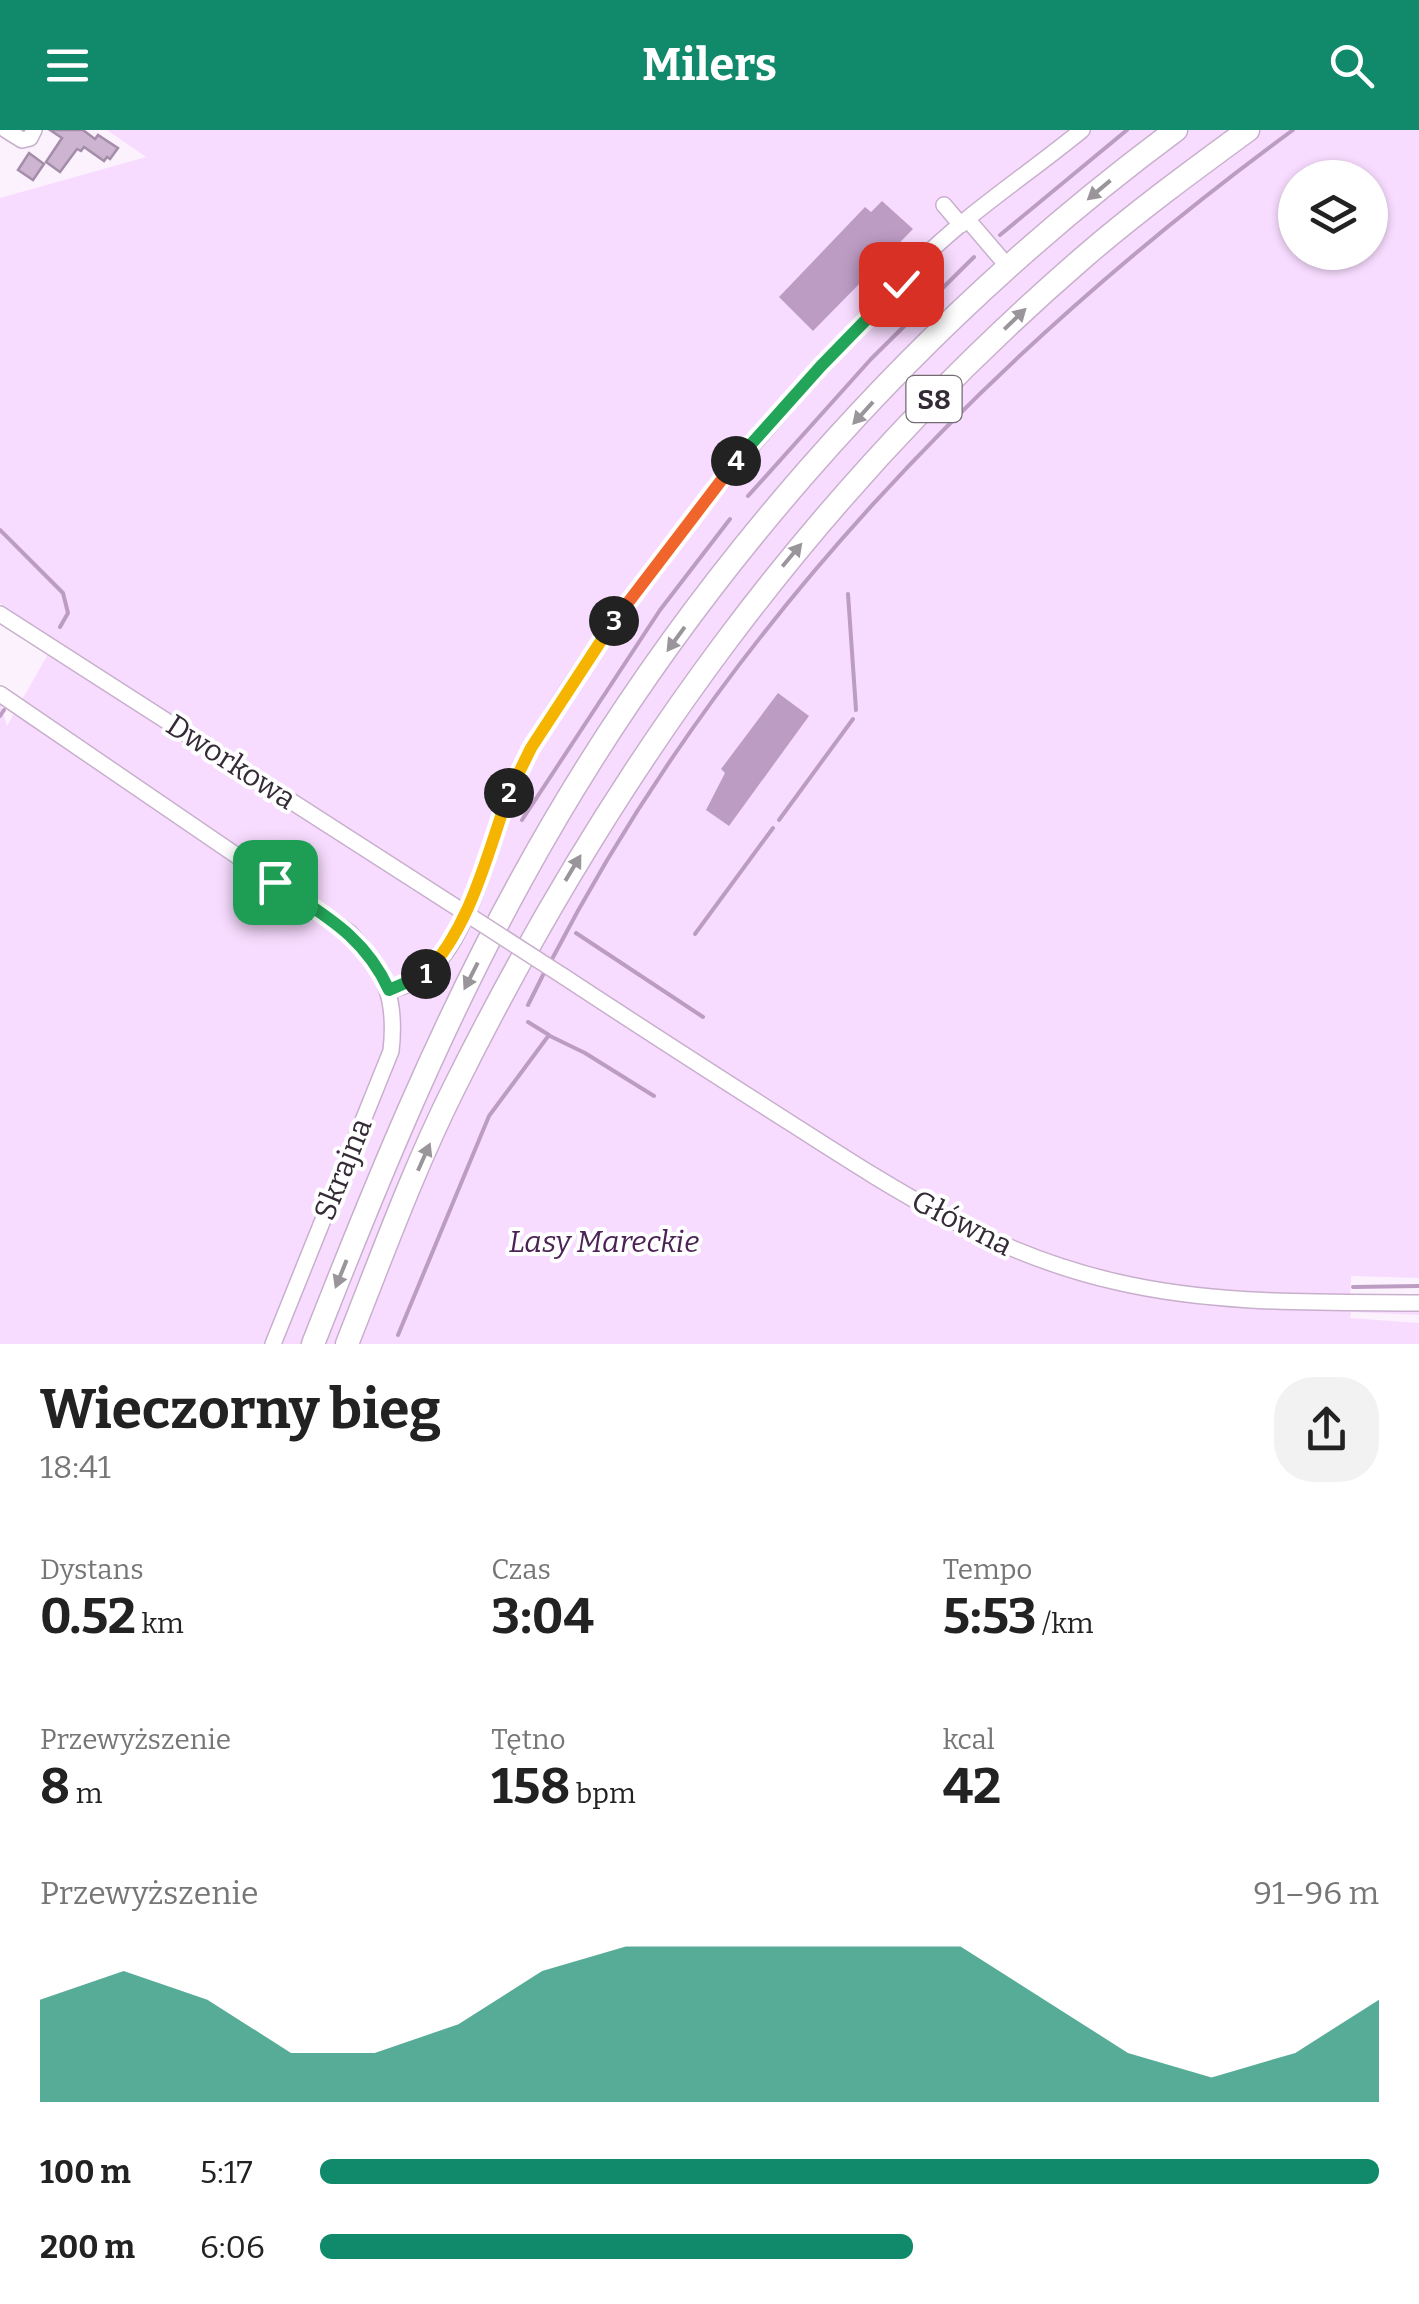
<!DOCTYPE html>
<html lang="pl">
<meta charset="utf-8">
<style>
:root{--surface:#fff;--page:#f2f2f2;--text:#222;--muted:#767676;--accent:#118a6c}
body{margin:0;font-family:Bitter,serif;background:var(--page);color:var(--text);height:100vh;display:flex;flex-direction:column;font-size:38px;white-space:nowrap}
*{box-sizing:border-box;margin:0}
p{font-size:32px;color:var(--muted)}
.icon{flex:none;width:55px;height:55px;fill:none;stroke:currentColor;stroke-width:2;stroke-linecap:round;stroke-linejoin:round}
.map{position:relative;height:1214px;overflow:hidden}
.sheet{display:flex;flex-direction:column;background:var(--surface);flex:1}
.sheet>*{flex:none}
.fabs{position:absolute;left:1278px;top:30px;display:grid;gap:20px}
.fabs a{display:grid;place-items:center;width:110px;height:110px;border-radius:50%;background:var(--surface);box-shadow:0 2px 8px #0004;font-size:50px}
.pin{position:absolute;display:grid;place-items:center;width:85px;height:85px;color:#fff;margin:-42px;border-radius:20px;box-shadow:0 5px 15px #0006}
.km{position:absolute;width:50px;height:50px;margin:-25px;border-radius:50%;background:#222;color:#fff;font-size:28px;line-height:50px;text-align:center}
.round{display:grid;place-items:center;flex:none;width:105px;height:105px;border-radius:40px;background:var(--page)}
.head{display:flex;align-items:center;justify-content:space-between;height:170px;padding:0 40px}
h1{font-size:55px;font-weight:700;line-height:75px}
.stats{display:grid;grid-template-columns:repeat(3,1fr);gap:15px;height:170px;padding:10px 40px}
.stats div{display:grid;align-content:center}
.stats b{font-size:50px;font-weight:700}
.stats small{font-size:28px;font-weight:400}
.stats p{font-size:28px}
.chart{height:280px;padding:20px 40px}
.chart p{display:flex;justify-content:space-between}
.chart svg{width:100%;height:180px;margin-top:10px;fill:var(--accent);opacity:.7}
ul{padding:0 40px;list-style:none;font-size:32px}
li{display:grid;grid-template-columns:160px 120px 1fr;align-items:center;height:75px}
li i{height:25px;border-radius:12px;background:var(--accent)}
header{display:flex;justify-content:space-between;align-items:center;height:130px;padding:0 40px;background:var(--accent);color:#fff;font-size:45px;font-weight:700}
.map>svg:first-child{display:block}
</style>
<header><svg class="icon" aria-label="menu" viewBox="0 0 24 24"><path d="M4 6h16M4 12h16M4 18h16"/></svg>Milers<svg class="icon" aria-label="search" viewBox="0 0 24 24"><circle cx="10" cy="10" r="6"/><path d="M15 15l6 6"/></svg></header>
<div class="map">
<svg width="1419" height="1214" viewBox="0 0 1419 1214">
<rect width="100%" height="100%" fill="#fcf2fe"/>
<path fill="#f8dcff" fill-rule="evenodd" d="M 107,0 L 1419,0 L 1419,1148 L 1351,1146 L 1350,1178 L 1419,1181 L 1419,1185 L 1351,1182 L 1350,1188 L 1419,1193 L 1419,1214 L 0,1214 L 0,572 L 7,596 L 55,512 L 0,473 L 0,68 L 146,27 ZM 1295,48 L 1370,48 L 1370,122 L 1295,122 Z"/>
<path fill="#bd9cc4" d="M 882,71 L 913,99 L 813,201 L 779,167 L 865,77 L 871,82 Z
M 778,563 L 809,586 L 729,696 L 706,680 L 725,643 L 721,639 Z"/>
<g fill="none" stroke-linecap="round" stroke-linejoin="round">
<path stroke="#bd9cc4" stroke-width="4" d="M 1000,105 L 1127,0
M 748,366 L 871,229 L 974,127
M 0,400 L 63,463 L 68,483 L 60,497
M 848,464 L 856,580
M 0,586 L 4,580
M 522,690 L 660,480 L 730,389
M 779,690 L 853,589
M 576,803 L 703,887
M 695,804 L 773,698
M 551,831 C 724,497 992,221 1293,0
M 528,875 L 546,839
M 550,906 L 585,923 L 654,966
M 1353,1157 L 1419,1156
M 398,1205 L 489,986 L 549,905 L 528,892"/>
</g>
<path fill="#cdb5d2" stroke="#a48da9" stroke-width="2.5" d="M 50,0 L 83,0 L 95,9 L 98,5 L 118,18 L 110,29 L 107,27 L 104,31 L 84,17 L 81,21 L 77,19 L 60,42 L 46,32 L 62,8 Z
M 29,23 L 44,34 L 33,50 L 18,40 Z"/>
<g fill="none" stroke-linecap="round" stroke-linejoin="round">
<defs>
<path id="minor" d="M 6,0 L 22,10 L 30,8 L 34,0
M 944,75 L 961,95
M 968,90 L 1009,138
M 0,484 L 459,779
M 0,564 L 350,803 C 385,841 397,868 391,921 L 273,1214
M 563,846 C 639,896 715,945 792,994 C 898,1062 993,1124 1117,1152 C 1216,1175 1318,1172 1419,1173
M 389,861 C 400,857 414,854 424,846 C 479,803 494,679 532,616 C 641,437 769,290 912,139 C 963,86 1026,46 1082,0"/>
<path id="highway" d="M 313,1214 C 375,1056 439,899 521,750 C 680,459 910,197 1176,0
M 347,1214 C 381,1128 413,1040 454,958 C 613,638 812,362 1084,127 C 1136,82 1192,41 1248,0"/>
</defs>
<use href="#minor" stroke="#c8b0cd" stroke-width="18"/>
<use href="#highway" stroke="#c8b0cd" stroke-width="25"/>
<use href="#minor" stroke="#fff" stroke-width="15"/>
<use href="#highway" stroke="#fff" stroke-width="22"/>
<defs>
<path id="minor-bridge" d="M 459,779 L 563,846"/>
</defs>
<use href="#minor-bridge" stroke="#c8b0cd" stroke-width="18" stroke-linecap="butt"/>
<use href="#minor-bridge" stroke="#fff" stroke-width="15"/>
</g>
<defs><path id="oneway-solid" d="M-6-.8H1V-3.2L6.5 0L1 3.2V.8H-6Z" transform="scale(2.5)"/></defs>
<g fill="#9a959a">
<use href="#oneway-solid" transform="translate(1099 60) rotate(140)"/>
<use href="#oneway-solid" transform="translate(1015 189) rotate(-44)"/>
<use href="#oneway-solid" transform="translate(863 283) rotate(132)"/>
<use href="#oneway-solid" transform="translate(792 425) rotate(-50)"/>
<use href="#oneway-solid" transform="translate(676 509) rotate(126)"/>
<use href="#oneway-solid" transform="translate(573 738) rotate(-59)"/>
<use href="#oneway-solid" transform="translate(471 846) rotate(117)"/>
<use href="#oneway-solid" transform="translate(424 1027) rotate(-66)"/>
<use href="#oneway-solid" transform="translate(341 1144) rotate(112)"/>
</g>
<g fill="none" stroke-linecap="round" stroke-linejoin="round">
<defs>
<path id="split-1" d="M 275,752 C 323,785 364,805 389,860 L 426,844"/>
<path id="split-2" d="M 426,844 C 472,793 486,727 509,663"/>
<path id="split-3" d="M 509,663 L 531,618 L 614,491"/>
<path id="split-4" d="M 614,491 L 736,331"/>
<path id="split-5" d="M 736,331 L 821,236 L 901,154"/>
</defs>
<use href="#split-1" stroke="#fff" stroke-width="20"/>
<use href="#split-2" stroke="#fff" stroke-width="20"/>
<use href="#split-3" stroke="#fff" stroke-width="20"/>
<use href="#split-4" stroke="#fff" stroke-width="20"/>
<use href="#split-5" stroke="#fff" stroke-width="20"/>
<use href="#split-1" stroke="#22a559" stroke-width="12"/>
<use href="#split-2" stroke="#f5b400" stroke-width="12"/>
<use href="#split-3" stroke="#f5b400" stroke-width="12"/>
<use href="#split-4" stroke="#f0652b" stroke-width="12"/>
<use href="#split-5" stroke="#22a559" stroke-width="12"/>
</g>
<g text-anchor="middle" stroke-width="8" stroke-linejoin="round" paint-order="stroke">
<rect fill="#fff" stroke="#716b72" stroke-width="2.5" x="906.5" y="246" width="55" height="46" rx="8"/>
<g font-size="28" font-weight="bold" fill="#342b36">
<text x="934" y="279">S8</text>
</g>
<g font-size="30" fill="#342b36" stroke="#fff">
<text transform="translate(231 632) rotate(33)" y="10">Dworkowa</text>
<text transform="translate(343 1039) rotate(-68)" y="10">Skrajna</text>
<text transform="translate(962 1093) rotate(27)" y="10">Główna</text>
</g>
<g font-size="30" font-style="italic" fill="#4c2355" stroke="#fff">
<text x="604" y="1122">Lasy Mareckie</text>
</g>
</g>
</svg>
<div class="fabs">
<a><svg class="icon" aria-label="layers" viewBox="0 0 24 24"><path d="M12 4l9 5-9 5-9-5zM3 14l9 5 9-5"/></svg></a>
</div>
<div class="pin" style="left:275px;top:752px;background:#1e9e55"><svg class="icon" aria-label="arrive" viewBox="0 0 24 24"><path d="M6 21V4h12l-3 4 3 4H6"/></svg></div>
<div class="pin" style="left:901px;top:154px;background:#d93025"><svg class="icon" aria-label="check" viewBox="0 0 24 24"><path d="M5 12l5 5 9-10"/></svg></div>
<b class="km" style="left:426px;top:844px">1</b>
<b class="km" style="left:509px;top:663px">2</b>
<b class="km" style="left:614px;top:491px">3</b>
<b class="km" style="left:736px;top:331px">4</b>
</div>
<section class="sheet">
<div class="head"><div><h1>Wieczorny bieg</h1><p>18:41</p></div><a class="round"><svg class="icon" aria-label="share" viewBox="0 0 24 24"><path d="M12 15V3M7 8l5-5 5 5M5 13v7h14v-7"/></svg></a></div>
<div class="stats">
<div><p>Dystans</p><b>0.52<small> km</small></b></div>
<div><p>Czas</p><b>3:04</b></div>
<div><p>Tempo</p><b>5:53<small> /km</small></b></div>
</div>
<div class="stats">
<div><p>Przewyższenie</p><b>8<small> m</small></b></div>
<div><p>Tętno</p><b>158<small> bpm</small></b></div>
<div><p>kcal</p><b>42</b></div>
</div>
<div class="chart"><p><span>Przewyższenie</span>91–96 m</p>
<svg viewBox="0 0 160 44" preserveAspectRatio="none"><path d="M0 44V19L10 12L20 19L30 32L40 32L50 25L60 12L70 6L80 6L90 6L100 6L110 6L120 19L130 32L140 38L150 32L160 19V44z"/></svg>
</div>
<ul>
<li><b>100 m</b>5:17<i style="width:100%"></i></li>
<li><b>200 m</b>6:06<i style="width:56%"></i></li>
</ul>
</section>
